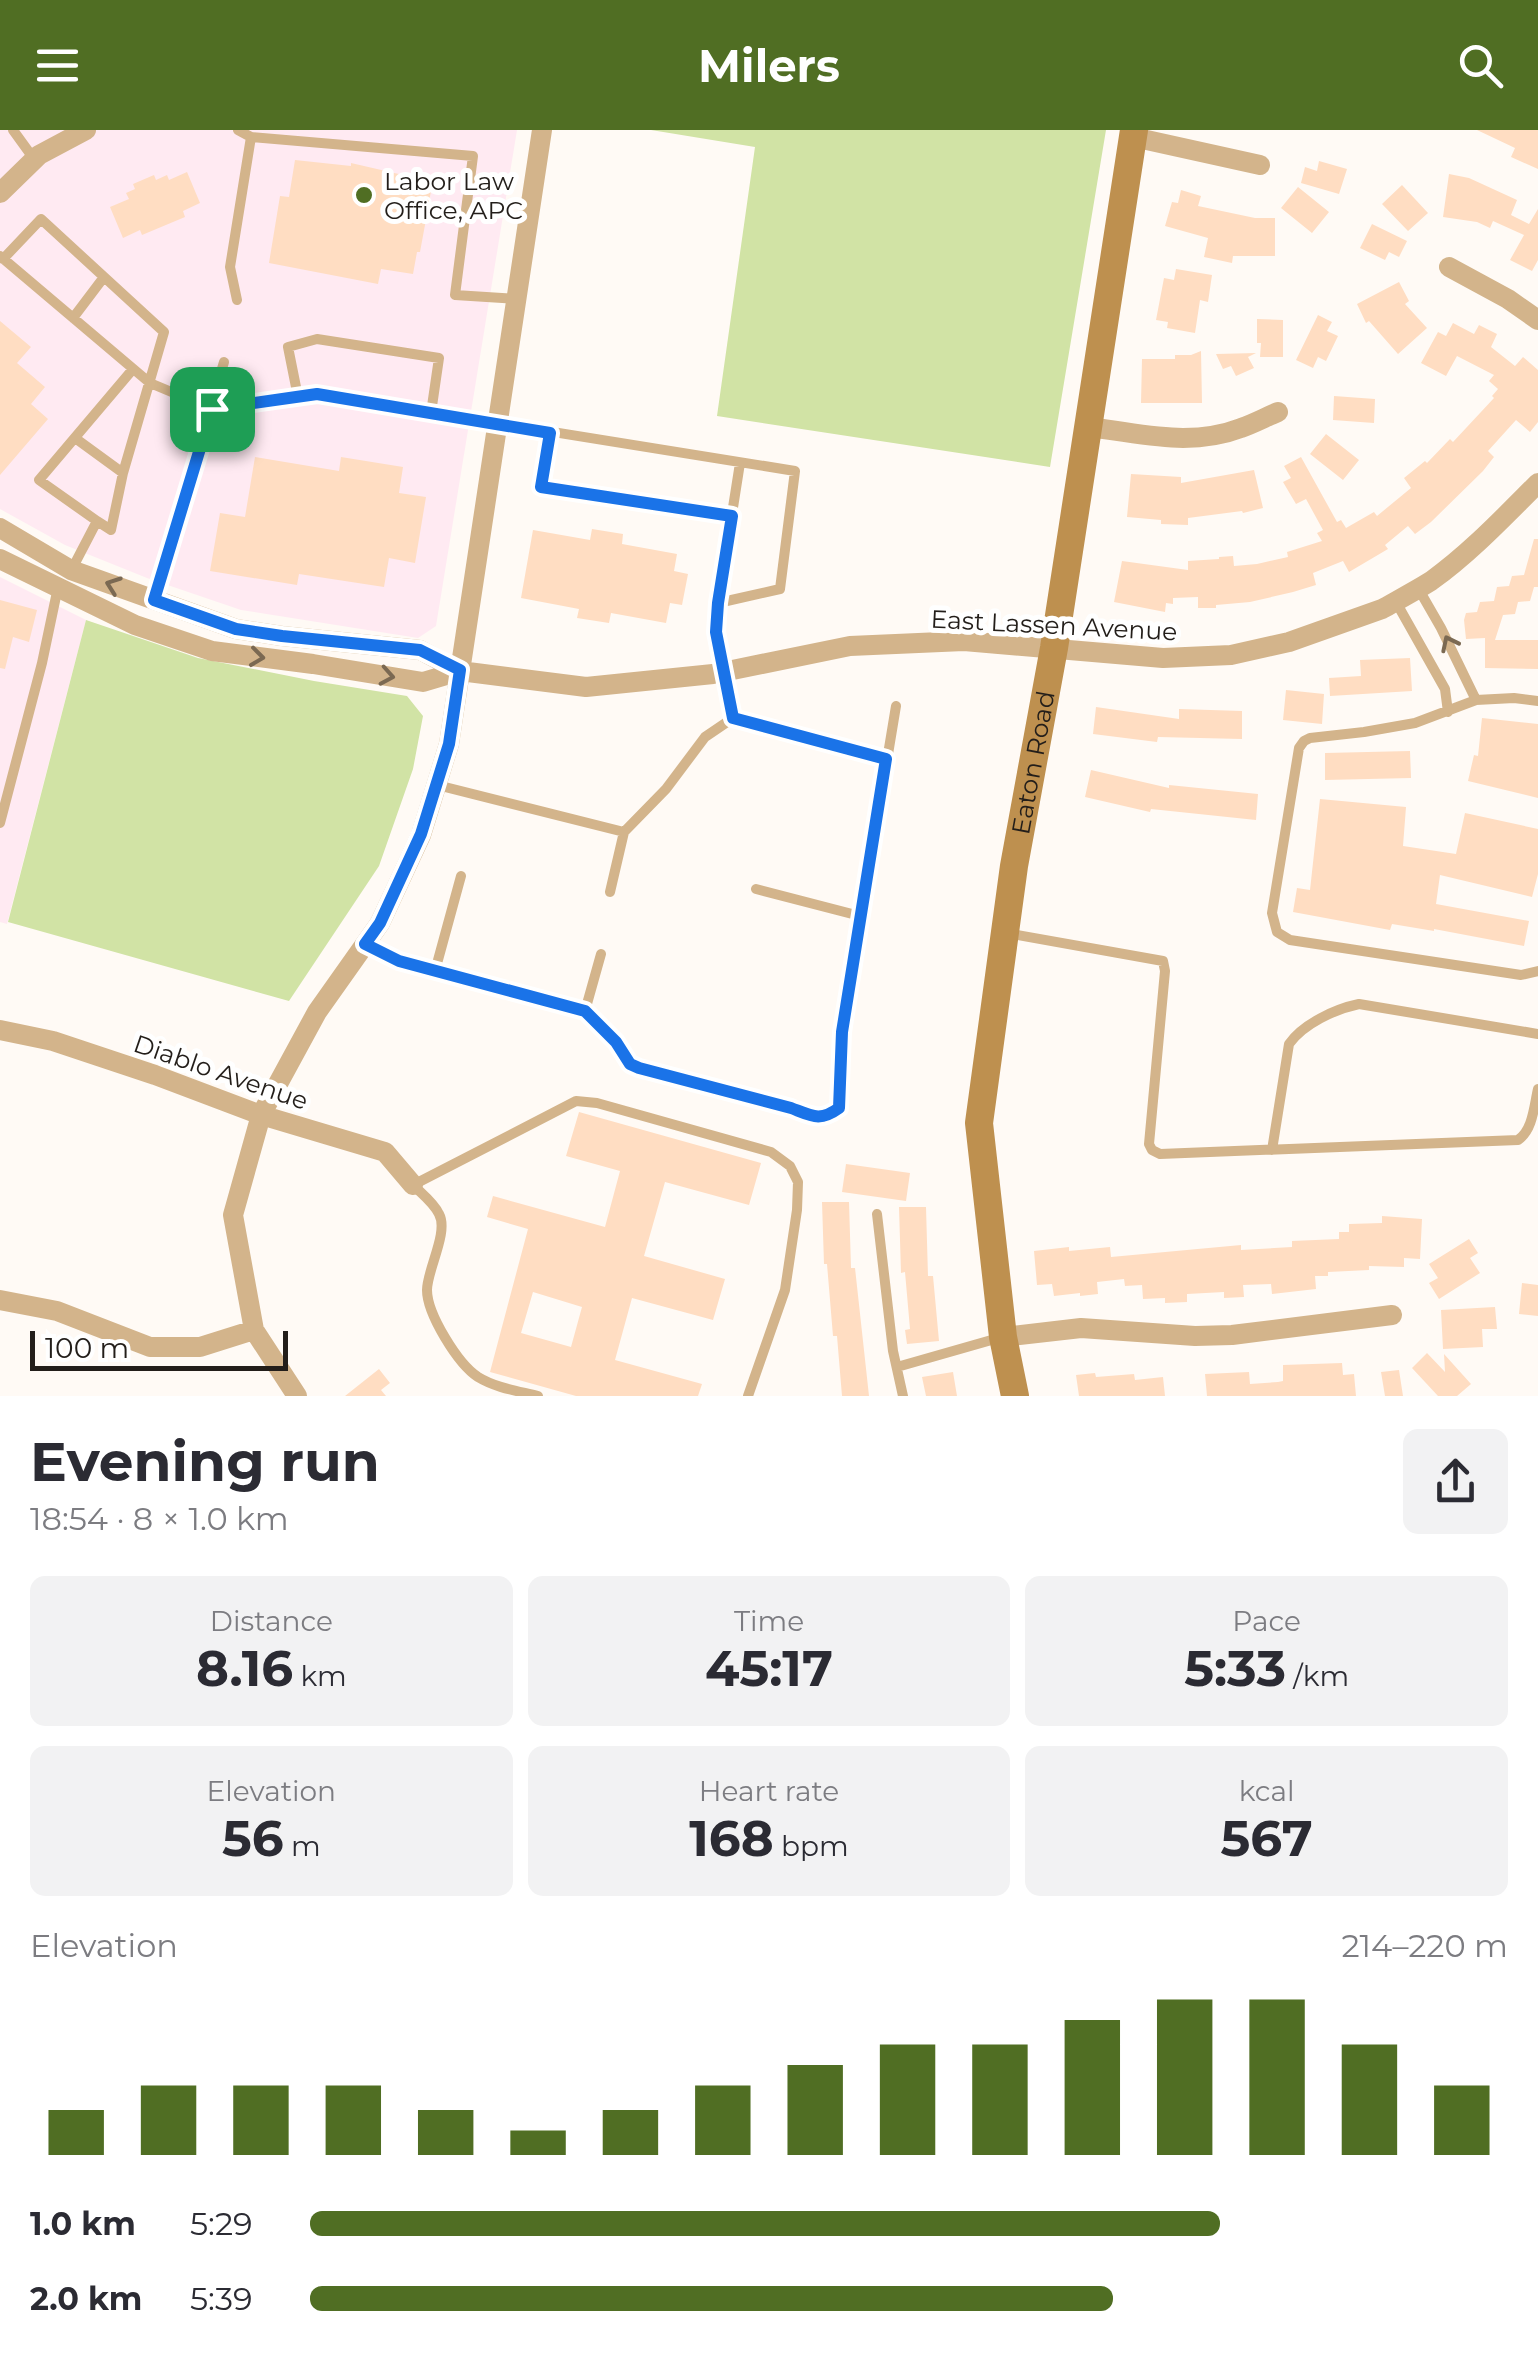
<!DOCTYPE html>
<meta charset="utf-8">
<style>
:root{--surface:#fff;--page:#f2f2f3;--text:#2b2b33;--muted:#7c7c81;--accent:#506e23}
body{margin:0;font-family:Montserrat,sans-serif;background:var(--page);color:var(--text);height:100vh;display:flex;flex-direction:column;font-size:38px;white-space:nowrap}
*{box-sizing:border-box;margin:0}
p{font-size:32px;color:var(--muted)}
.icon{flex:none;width:55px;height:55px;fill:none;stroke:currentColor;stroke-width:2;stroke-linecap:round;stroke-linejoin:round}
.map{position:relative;height:1266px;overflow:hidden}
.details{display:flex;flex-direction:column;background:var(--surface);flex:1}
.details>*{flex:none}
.scale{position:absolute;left:30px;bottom:25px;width:258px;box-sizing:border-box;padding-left:10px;border:5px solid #231e1a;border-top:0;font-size:28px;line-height:35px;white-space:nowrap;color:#231e1a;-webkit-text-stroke:8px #fff;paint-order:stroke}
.pin{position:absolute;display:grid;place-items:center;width:85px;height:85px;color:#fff;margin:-42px;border-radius:20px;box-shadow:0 5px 15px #0006}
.round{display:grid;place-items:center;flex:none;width:105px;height:105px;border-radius:15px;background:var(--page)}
.headline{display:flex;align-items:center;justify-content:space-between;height:170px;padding:0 30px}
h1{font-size:55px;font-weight:700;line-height:75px}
.figures{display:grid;grid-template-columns:repeat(3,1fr);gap:15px;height:170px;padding:10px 30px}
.figures div{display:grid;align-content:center;border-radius:15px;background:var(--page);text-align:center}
.figures b{font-size:50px;font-weight:700}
.figures small{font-size:28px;font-weight:400}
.figures p{font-size:28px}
.chart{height:280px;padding:20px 30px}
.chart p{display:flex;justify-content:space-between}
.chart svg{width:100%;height:180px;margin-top:10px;stroke:var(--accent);stroke-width:6}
ul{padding:0 30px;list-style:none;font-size:32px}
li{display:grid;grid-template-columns:160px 120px 1fr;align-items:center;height:75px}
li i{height:25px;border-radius:12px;background:var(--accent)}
header{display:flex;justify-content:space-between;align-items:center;height:130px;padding:0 30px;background:var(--accent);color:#fff;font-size:45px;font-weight:700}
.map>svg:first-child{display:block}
</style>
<header><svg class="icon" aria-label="menu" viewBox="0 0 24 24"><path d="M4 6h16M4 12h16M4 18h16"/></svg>Milers<svg class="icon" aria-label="search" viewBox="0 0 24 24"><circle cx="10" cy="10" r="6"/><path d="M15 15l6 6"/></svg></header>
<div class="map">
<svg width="1538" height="1266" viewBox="0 0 1538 1266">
<rect width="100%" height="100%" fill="#fffaf5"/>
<path fill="#ffeaf2" d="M 0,0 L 517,0 L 436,496 L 418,508 L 241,480 L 147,448 L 65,415 L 0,379 Z
M 0,447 L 86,490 L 7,794 L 0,792 Z"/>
<path fill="#d1e3a5" d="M 651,0 L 1106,0 L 1050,337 L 717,286 L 755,17 Z
M 86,490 L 198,528 L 314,551 L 407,566 L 423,586 L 413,639 L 379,736 L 289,871 L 8,792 Z"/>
<path fill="#ffddc2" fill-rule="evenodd" d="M 1477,0 L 1538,0 L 1538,39 L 1511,27 L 1515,18 Z
M 295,30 L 351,36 L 351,33 L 429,51 L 427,60 L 431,61 L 427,84 L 420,122 L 417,122 L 413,144 L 381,139 L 378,154 L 269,133 L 280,66 L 289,67 Z
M 1319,31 L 1347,39 L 1339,64 L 1301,53 L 1305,37 L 1317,41 Z
M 187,42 L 200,73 L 183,81 L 185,87 L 142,105 L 140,100 L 123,108 L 110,77 L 129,69 L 126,63 L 135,59 L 133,54 L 154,45 L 156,50 L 167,45 L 169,50 Z
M 1449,44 L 1469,48 L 1517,70 L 1511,85 L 1529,94 L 1538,79 L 1538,130 L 1532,141 L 1510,130 L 1524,105 L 1493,91 L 1490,98 L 1477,92 L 1443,87 Z
M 1402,55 L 1428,83 L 1408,101 L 1382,74 Z
M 1298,57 L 1329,82 L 1312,103 L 1281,78 Z
M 1181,60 L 1201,66 L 1198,76 L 1255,88 L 1275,88 L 1275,126 L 1233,126 L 1232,133 L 1204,127 L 1208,108 L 1165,96 L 1172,72 L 1178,73 Z
M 1372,94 L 1407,111 L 1399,127 L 1389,122 L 1385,130 L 1360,118 Z
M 1176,139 L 1212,145 L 1208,172 L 1200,170 L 1195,203 L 1167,198 L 1168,192 L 1156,190 L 1164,148 L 1174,150 Z
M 1399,152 L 1409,171 L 1405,174 L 1427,198 L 1398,224 L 1369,191 L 1366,193 L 1357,174 Z
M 1318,185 L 1332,192 L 1327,201 L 1338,206 L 1326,231 L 1318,227 L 1313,238 L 1296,230 Z
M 1257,189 L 1283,190 L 1283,227 L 1260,227 L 1261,213 L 1257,213 Z
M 0,191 L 31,217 L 17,233 L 45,257 L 31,274 L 48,289 L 0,345 Z
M 1453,193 L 1474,204 L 1479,195 L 1497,204 L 1491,217 L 1515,236 L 1523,227 L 1538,240 L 1538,292 L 1530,302 L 1516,290 L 1488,321 L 1494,327 L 1483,341 L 1431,392 L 1415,404 L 1408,396 L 1385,415 L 1388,419 L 1349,442 L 1343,431 L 1313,443 L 1316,455 L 1293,462 L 1250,472 L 1216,475 L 1216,478 L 1198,478 L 1198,467 L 1173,468 L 1173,474 L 1166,473 L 1165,482 L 1114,472 L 1122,431 L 1188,440 L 1188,431 L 1219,429 L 1219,427 L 1233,426 L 1234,436 L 1257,434 L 1288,427 L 1287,422 L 1322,411 L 1317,403 L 1323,400 L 1306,369 L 1296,374 L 1283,352 L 1291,348 L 1284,336 L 1301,327 L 1337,392 L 1341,390 L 1346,398 L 1374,382 L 1377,386 L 1411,358 L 1404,348 L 1425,331 L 1427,333 L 1450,309 L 1453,312 L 1494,268 L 1492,266 L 1498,259 L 1489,251 L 1494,245 L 1457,226 L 1446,246 L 1421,233 L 1438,202 L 1446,206 Z
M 1201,221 L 1202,273 L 1141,273 L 1142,229 L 1175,229 L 1175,225 L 1191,225 Z
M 1256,223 L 1248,227 L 1254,238 L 1236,246 L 1231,236 L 1223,239 L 1216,224 Z
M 1334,266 L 1375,269 L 1374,293 L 1333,290 Z
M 1326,304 L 1359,330 L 1343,350 L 1310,324 Z
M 255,327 L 339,341 L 341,327 L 403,337 L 399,363 L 426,367 L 415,433 L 389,428 L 384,457 L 299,444 L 297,455 L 210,441 L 220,383 L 245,387 Z
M 1254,340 L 1263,378 L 1243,383 L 1242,381 L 1188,388 L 1188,395 L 1161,394 L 1161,390 L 1127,387 L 1131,344 L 1181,347 L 1181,353 Z
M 592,399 L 623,404 L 622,414 L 677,424 L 674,441 L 688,444 L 682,475 L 670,473 L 666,493 L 611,483 L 609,493 L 577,488 L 579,479 L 521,468 L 533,400 L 590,410 Z
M 1534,409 L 1538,409 L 1538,457 L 1534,457 L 1530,471 L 1518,472 L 1515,484 L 1503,485 L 1495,510 L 1538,510 L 1538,539 L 1485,538 L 1485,508 L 1466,509 L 1464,490 L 1466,483 L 1477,482 L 1480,472 L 1494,471 L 1497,457 L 1509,456 L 1512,446 L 1524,445 Z
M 0,470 L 37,480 L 29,512 L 13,507 L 5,539 L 0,538 Z
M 1410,528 L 1412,561 L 1330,566 L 1329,548 L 1361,546 L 1360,530 Z
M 1286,560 L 1324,564 L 1322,594 L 1283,590 Z
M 1096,577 L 1179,589 L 1179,579 L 1242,581 L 1242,609 L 1158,607 L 1157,612 L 1093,604 Z
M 1482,588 L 1538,594 L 1538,668 L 1468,651 L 1474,625 L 1478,626 Z
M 1410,621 L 1411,648 L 1325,650 L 1325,623 Z
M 1091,640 L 1169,658 L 1169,655 L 1258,664 L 1256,690 L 1151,679 L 1150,682 L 1085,667 Z
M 1320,669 L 1406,677 L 1403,716 L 1456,724 L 1465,683 L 1538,699 L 1538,744 L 1532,767 L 1440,745 L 1436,774 L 1529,791 L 1524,816 L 1434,799 L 1434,801 L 1392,794 L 1390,800 L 1293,782 L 1297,758 L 1310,760 Z
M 579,982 L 761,1033 L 749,1075 L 665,1052 L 644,1126 L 725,1149 L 713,1190 L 632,1168 L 615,1230 L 702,1254 L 698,1266 L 576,1266 L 490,1242 L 528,1099 L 487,1087 L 493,1066 L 605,1097 L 620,1041 L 566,1026 ZM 533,1162 L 582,1177 L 571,1217 L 521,1203 Z
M 846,1034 L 910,1043 L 906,1071 L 842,1062 Z
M 822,1072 L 849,1072 L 851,1138 L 855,1138 L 869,1266 L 842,1266 L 837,1206 L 833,1206 L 827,1134 L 824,1134 Z
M 899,1077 L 926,1077 L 928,1146 L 933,1146 L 939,1211 L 907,1214 L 905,1200 L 910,1199 L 905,1142 L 901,1143 Z
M 1382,1086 L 1422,1089 L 1420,1129 L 1404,1128 L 1404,1137 L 1369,1136 L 1369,1140 L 1328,1142 L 1328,1146 L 1315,1146 L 1316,1159 L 1272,1164 L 1271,1154 L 1243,1155 L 1244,1167 L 1224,1168 L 1224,1162 L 1187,1164 L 1187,1172 L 1165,1173 L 1165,1168 L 1143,1169 L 1142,1155 L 1125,1156 L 1124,1149 L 1097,1152 L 1098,1164 L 1080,1166 L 1080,1163 L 1054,1166 L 1052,1154 L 1037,1155 L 1034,1121 L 1069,1117 L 1069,1121 L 1110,1117 L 1111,1127 L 1241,1115 L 1241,1120 L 1292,1117 L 1292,1111 L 1339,1109 L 1339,1102 L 1349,1102 L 1349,1094 L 1382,1093 Z
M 1469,1109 L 1478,1123 L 1470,1128 L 1480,1143 L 1439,1169 L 1429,1153 L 1438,1148 L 1429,1134 Z
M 1522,1153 L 1538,1155 L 1538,1186 L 1519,1184 Z
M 1495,1177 L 1497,1199 L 1482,1199 L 1483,1217 L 1443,1219 L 1441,1180 Z
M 1427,1223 L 1445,1242 L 1444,1224 L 1471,1254 L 1457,1266 L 1438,1266 L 1412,1238 Z
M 1342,1233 L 1343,1245 L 1354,1244 L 1356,1266 L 1207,1266 L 1205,1244 L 1249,1242 L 1250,1254 L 1278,1252 L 1283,1251 L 1283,1235 Z
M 379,1239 L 390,1253 L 381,1260 L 386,1266 L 345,1266 Z
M 1399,1240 L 1403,1266 L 1385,1266 L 1381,1242 Z
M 953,1242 L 957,1266 L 926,1266 L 922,1247 Z
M 1095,1243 L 1096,1247 L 1134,1244 L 1135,1250 L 1163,1247 L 1165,1266 L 1079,1266 L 1076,1245 Z"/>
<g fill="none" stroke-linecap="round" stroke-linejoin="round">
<path stroke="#d3b48b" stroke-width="10" d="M 13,0 L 34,29
M 238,0 L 251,7 L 473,26 L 455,165 L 516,169
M 0,126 L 150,253 L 212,279 L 317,264 L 795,341 L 780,459 L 718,473
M 3,129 L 41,89 L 164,202 L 123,343 L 111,400 L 97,391 L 72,439
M 237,170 L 230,137 L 251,7
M 73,188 L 104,147
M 298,267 L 288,217 L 317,209 L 439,228 L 431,283
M 550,303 L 541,357 L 732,387
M 75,308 L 123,343
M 740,333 L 718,473 L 716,502 L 733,588 L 885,629
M 97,391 L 39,350 L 133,239
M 1418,458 L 1441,498 L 1476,570
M 154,469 L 224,232
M 1396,472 L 1445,559 L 1448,582
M 1538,571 L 1514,568 L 1476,570 L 1415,593 L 1364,602 L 1310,608 L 1304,611 L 1299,618 L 1272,783 L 1277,802 L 1290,810 L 1521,845 L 1538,841
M 437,655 L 624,702
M 0,693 L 42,533 L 58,457
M 756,759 L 860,786
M 610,762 L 624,702 L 666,659 L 705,607 L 733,588
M 1006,803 L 1163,831 L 1165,841 L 1149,1014 L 1152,1020 L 1160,1024 L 1518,1010 C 1533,1000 1534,976 1538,959
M 366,815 L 399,831 L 585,881 L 616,912 L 629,934 L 639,938 L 791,978 C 812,986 820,992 839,978 L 842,902 L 896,576
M 435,841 L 461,746
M 585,881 L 601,824
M 1272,1020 L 1289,914 C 1303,894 1335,879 1359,874 L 1538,904
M 877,1084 L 893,1221 L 903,1266
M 897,1237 L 1002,1207
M 538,1266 C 518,1261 496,1258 478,1247 C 458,1234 427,1184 427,1160 C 427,1140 449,1102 439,1084 C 434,1073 421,1063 413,1055 L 576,971 L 597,973 L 771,1022 L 790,1036 L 798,1052 L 797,1080 L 785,1160 L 748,1266"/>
<path stroke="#d3b48b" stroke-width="20" d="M 1133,7 L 1260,35
M 0,63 L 39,25 L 86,0
M 1449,137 L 1508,169 L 1538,190
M 1090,297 C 1140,304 1192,317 1241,298 C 1253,294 1266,287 1278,282
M 0,398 L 71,440 L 236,499 L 282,506 L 420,520 L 460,541 L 586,557 L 713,544 L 850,516 L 964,511 L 1163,528 L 1231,525 L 1289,512 L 1382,479 C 1398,470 1415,461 1431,451 C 1470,423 1504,387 1538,353
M 0,429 L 135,495 L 212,521 L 313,534 L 423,552 L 460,541
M 0,900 L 53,911 L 155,945 L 261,985 L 385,1022 L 413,1055
M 0,1170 L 57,1181 L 150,1217 L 200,1217 L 254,1200
M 1003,1207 L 1081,1198 L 1195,1206 L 1232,1205 L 1392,1185
M 297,1266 L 254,1200 L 233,1085 L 261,985 L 317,882 L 380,793 L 421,705 L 449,614 L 542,0"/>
<path stroke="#be904f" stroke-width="28" id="s1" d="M 1015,1266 L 1003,1207 L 979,993 L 1014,736 L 1054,518 L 1134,0"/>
</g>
<defs><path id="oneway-chevron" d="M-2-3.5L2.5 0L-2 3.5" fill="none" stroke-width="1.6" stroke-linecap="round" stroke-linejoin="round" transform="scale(2.5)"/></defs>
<g stroke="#7b6952">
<use href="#oneway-chevron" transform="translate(113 455) rotate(-160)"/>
<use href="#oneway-chevron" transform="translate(1449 513) rotate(-116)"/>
<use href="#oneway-chevron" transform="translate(257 527) rotate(7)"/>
<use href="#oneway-chevron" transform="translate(387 546) rotate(10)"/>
</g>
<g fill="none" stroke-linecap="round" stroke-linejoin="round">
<defs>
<path id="route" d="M 317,264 L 550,303 L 541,357 L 732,386 L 718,473 L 716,502 L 733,588 L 886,629 L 842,902 L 839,978 C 820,992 812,986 791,978 L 639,938 L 630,934 L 616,912 L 585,881 L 399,831 L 365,814 L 380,793 L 421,704 L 449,614 L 460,540 L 420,520 L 282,506 L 236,499 L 154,470 L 212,279 Z"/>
</defs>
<use href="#route" stroke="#fff" stroke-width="20"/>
<use href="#route" stroke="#1a73e8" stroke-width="12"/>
</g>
<circle fill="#506e23" stroke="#fff" stroke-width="4" cx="364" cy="65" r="10"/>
<g text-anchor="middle" stroke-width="10" stroke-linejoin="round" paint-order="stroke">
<g font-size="25" fill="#231e1a" stroke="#fff" text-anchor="start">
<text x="384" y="60">Labor Law<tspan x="384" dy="29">Office, APC</tspan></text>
</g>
<g font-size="25" fill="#231e1a" stroke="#fff">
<text transform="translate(1054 495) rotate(3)" y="9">East Lassen Avenue</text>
<text dy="9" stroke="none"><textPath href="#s1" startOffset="640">Eaton Road</textPath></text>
<text transform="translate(221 942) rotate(19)" y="9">Diablo Avenue</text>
</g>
</g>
</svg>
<div class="scale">100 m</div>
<div class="pin" style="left:212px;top:279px;background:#1e9e55"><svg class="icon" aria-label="arrive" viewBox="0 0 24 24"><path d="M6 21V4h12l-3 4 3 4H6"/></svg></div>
</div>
<section class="details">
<div class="headline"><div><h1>Evening run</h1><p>18:54 · 8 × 1.0 km</p></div><a class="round"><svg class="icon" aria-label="share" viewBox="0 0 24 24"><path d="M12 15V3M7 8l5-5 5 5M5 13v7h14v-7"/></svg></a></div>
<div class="figures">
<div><p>Distance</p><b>8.16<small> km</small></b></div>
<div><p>Time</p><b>45:17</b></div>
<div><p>Pace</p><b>5:33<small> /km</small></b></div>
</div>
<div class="figures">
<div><p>Elevation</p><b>56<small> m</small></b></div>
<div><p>Heart rate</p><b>168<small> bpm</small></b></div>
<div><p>kcal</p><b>567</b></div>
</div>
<div class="chart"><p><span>Elevation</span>214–220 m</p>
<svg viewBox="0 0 160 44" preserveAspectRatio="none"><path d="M5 44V33M15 44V27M25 44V27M35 44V27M45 44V33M55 44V38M65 44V33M75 44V27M85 44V22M95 44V17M105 44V17M115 44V11M125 44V6M135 44V6M145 44V17M155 44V27"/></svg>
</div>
<ul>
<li><b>1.0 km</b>5:29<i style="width:76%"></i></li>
<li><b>2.0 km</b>5:39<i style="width:67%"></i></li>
</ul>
</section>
